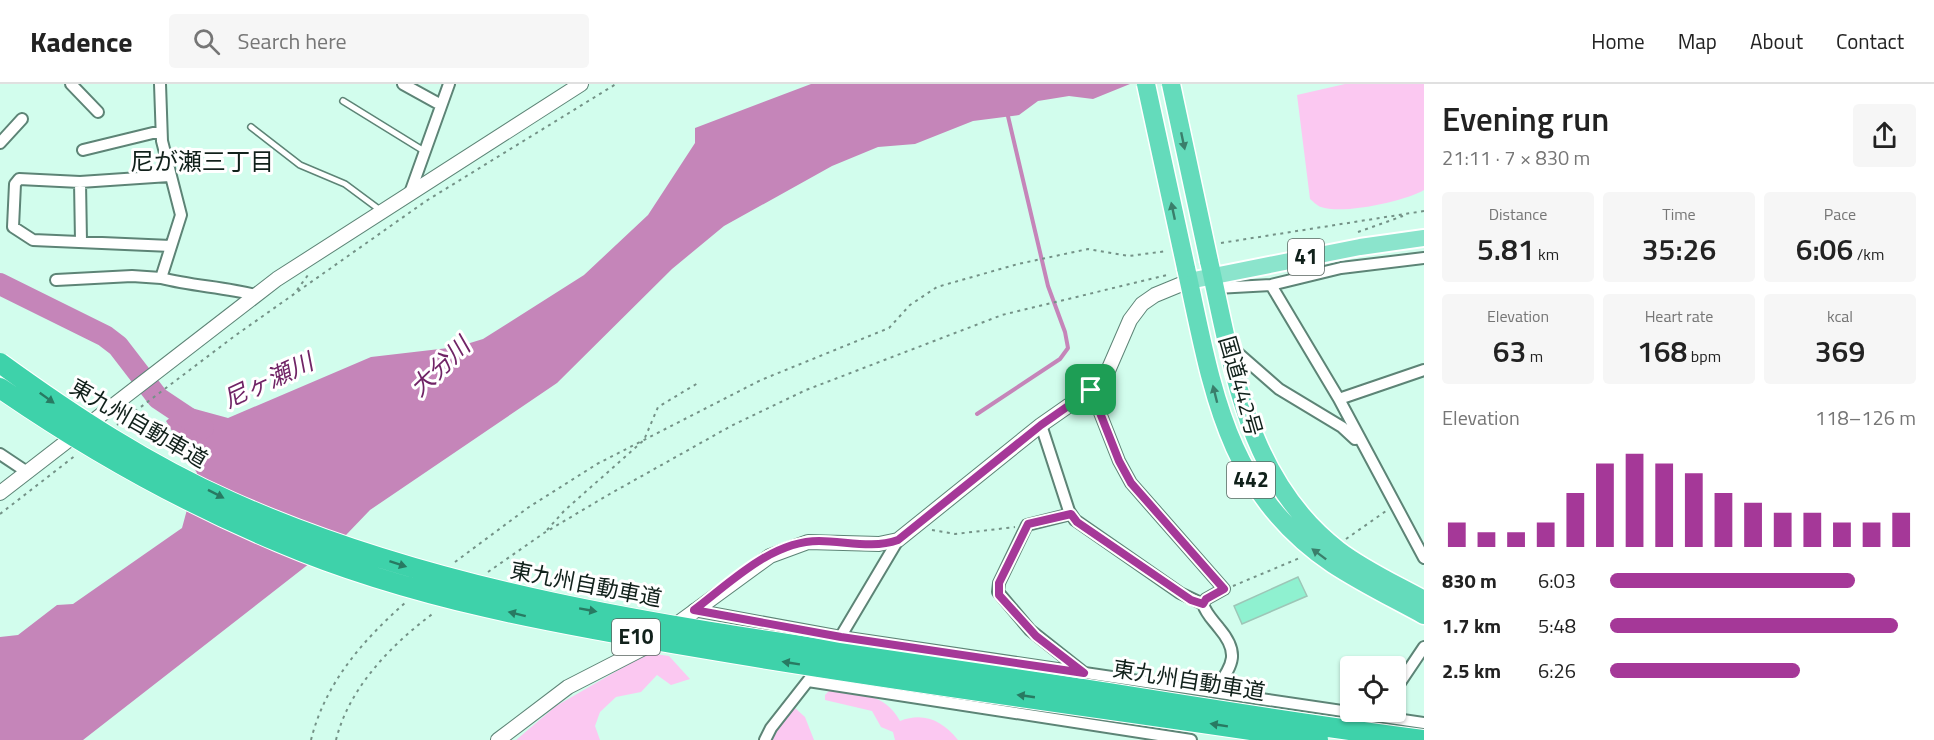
<!DOCTYPE html>
<meta charset="utf-8">
<style>
:root{--surface:#fff;--page:#f6f6f6;--text:#222;--muted:#767676;--line:#e0e0e0;--accent:#a53898}
body{margin:0;font-family:"Titillium Web","Noto Sans JP",sans-serif;background:var(--page);color:var(--text);height:100vh;display:flex;flex-direction:column;font-size:22px;white-space:nowrap}
*{box-sizing:border-box;margin:0}
p{font-size:20px;color:var(--muted)}
.icon{flex:none;width:33px;height:33px;fill:none;stroke:currentColor;stroke-width:2;stroke-linecap:round;stroke-linejoin:round}
.map{position:relative;flex:1;overflow:hidden}
.sheet{display:flex;flex-direction:column;background:var(--surface);width:510px}
.sheet>*{flex:none}
.tools{position:absolute;left:1340px;top:572px;display:grid;gap:12px}
.tools a{display:grid;place-items:center;width:66px;height:66px;border-radius:6px;background:var(--surface);box-shadow:0 2px 4px #0004;font-size:30px}
.pin{position:absolute;display:grid;place-items:center;width:51px;height:51px;color:#fff;margin:-26px;border-radius:12px;box-shadow:0 3px 9px #0006}
.round{display:grid;place-items:center;flex:none;width:63px;height:63px;border-radius:6px;background:var(--page)}
.overview{display:flex;align-items:center;justify-content:space-between;height:102px;padding:0 18px}
h1{font-size:33px;font-weight:600;line-height:45px}
.metrics{display:grid;grid-template-columns:repeat(3,1fr);gap:9px;height:102px;padding:6px 18px}
.metrics div{display:grid;align-content:center;border-radius:6px;background:var(--page);text-align:center}
.metrics b{font-size:30px;font-weight:600}
.metrics small{font-size:16px;font-weight:400}
.metrics p{font-size:16px}
.chart{height:168px;padding:12px 18px}
.chart p{display:flex;justify-content:space-between}
.chart svg{width:100%;height:108px;margin-top:6px;stroke:var(--accent);stroke-width:6}
ul{padding:0 18px;list-style:none;font-size:20px}
li{display:grid;grid-template-columns:96px 72px 1fr;align-items:center;height:45px}
li i{height:15px;border-radius:8px;background:var(--accent)}
header{display:flex;align-items:center;gap:36px;box-sizing:border-box;height:84px;padding:0 30px;background:var(--surface);border-bottom:2px solid var(--line)}
header strong{font-size:28px}
nav{display:flex;gap:33px;margin-inline-start:auto;font-size:21px}
.search{width:420px;height:54px;background:var(--page);display:flex;align-items:center;gap:15px;box-sizing:border-box;padding:0 21px;border-radius:6px;color:var(--muted);font-size:22px}
main{display:flex;flex:1;min-height:0}
.map>svg:first-child{display:block}
</style>
<header>
<strong>Kadence</strong>
<div class="search"><svg class="icon" aria-label="search" viewBox="0 0 24 24"><circle cx="10" cy="10" r="6"/><path d="M15 15l6 6"/></svg>Search here</div>
<nav><a>Home</a><a>Map</a><a>About</a><a>Contact</a></nav>
</header>
<main>
<div class="map">
<svg width="1424" height="656" viewBox="0 0 1424 656">
<rect width="100%" height="100%" fill="#d2fded"/>
<path fill="#fbc8f1" d="M 1345,0 L 1424,0 L 1424,106 C 1406,117 1342,131 1321,123 C 1317,122 1313,117 1310,115 L 1297,11 Z
M 648,569 L 669,572 L 690,595 L 671,601 L 657,591 L 641,608 L 616,613 L 600,628 L 595,642 L 600,656 L 516,656 L 556,622 Z
M 830,606 C 858,609 885,609 900,637 C 923,628 942,636 958,656 L 895,656 L 893,648 L 881,643 L 872,627 L 825,616 L 825,611 Z
M 791,624 L 795,624 L 805,633 L 814,656 L 771,656 L 773,646 Z"/>
<path fill="#c585b9" d="M 811,0 L 1130,0 L 1093,15 L 1069,12 L 1038,17 L 1019,31 L 973,37 L 915,60 L 878,63 L 832,82 L 724,142 L 672,185 L 557,299 L 370,426 L 346,451 L 83,656 L 0,656 L 0,553 L 18,551 L 57,521 L 73,520 L 182,444 L 197,389 L 166,337 L 184,322 L 228,334 L 371,273 L 457,263 L 483,255 L 584,191 L 648,131 L 695,59 L 695,44 Z"/>
<g fill="none" stroke-linecap="round" stroke-linejoin="round">
<path stroke="#c585b9" stroke-width="4" d="M 977,330 L 1060,275 L 1068,264 L 1065,248 L 1048,202 L 1007,28"/>
<path stroke="#c585b9" stroke-width="22" d="M 0,200 L 105,252 L 118,262 L 158,314 L 203,344"/>
</g>
<path fill="#8ff1d0" stroke="#9dc6b7" stroke-width="1.5" d="M 1298,493 L 1307,512 L 1242,540 L 1234,522 Z"/>
<g fill="none" stroke-linecap="round" stroke-linejoin="round">
<defs>
<path id="service" d="M 343,17 L 424,67
M 251,43 L 300,81 L 345,100 L 380,126"/>
<path id="minor" d="M 71,0 L 98,28
M 403,0 L 441,21
M 0,59 L 22,35
M 83,66 L 161,47
M 169,92 L 80,98 L 19,95 L 15,100 L 13,143 L 33,156 L 171,162
M 80,98 L 81,157
M 410,109 L 449,0
M 161,194 C 192,202 224,203 255,211
M 56,196 L 132,192 L 161,194 L 181,131 L 162,57 L 160,0
M 1271,201 L 1339,315 L 1424,474
M 1216,204 L 1271,201 L 1341,184 L 1424,174
M 1231,263 L 1279,305 L 1342,343 L 1355,355
M 1091,306 L 1119,377 L 1131,399 L 1224,505 L 1206,515 L 1203,520 C 1206,530 1213,536 1219,544 C 1242,571 1231,582 1214,608
M 1339,315 L 1424,286
M 1041,341 L 1069,427 L 1075,436 L 1180,509 L 1203,520
M 0,370 L 27,388
M 1071,430 L 1027,441 L 999,499 L 998,508 L 1030,546 L 1083,588
M 694,526 L 841,553 L 1424,639
M 838,557 L 898,456
M 808,597 L 1191,656
M 1395,606 L 1424,563
M 765,656 L 771,644 L 811,593"/>
<path id="tertiary" d="M 0,409 L 277,195 L 581,0
M 498,656 L 568,603 L 644,564 L 770,472 L 808,458 L 879,460 L 898,456 L 1041,341 L 1091,306 L 1107,289 L 1130,236 L 1142,220 L 1155,211 L 1189,197"/>
<path id="primary" d="M 1189,197 L 1360,163 L 1424,154"/>
<path id="trunk" d="M 1209,177 C 1233,282 1246,395 1338,466 C 1364,486 1395,500 1424,516
M 1186,184 C 1212,301 1224,407 1333,480 C 1362,499 1393,514 1424,531"/>
</defs>
<use href="#service" stroke="#5d8476" stroke-width="8"/>
<use href="#minor" stroke="#5d8476" stroke-width="14"/>
<use href="#tertiary" stroke="#5d8476" stroke-width="16"/>
<use href="#primary" stroke="#fff" stroke-width="20"/>
<use href="#trunk" stroke="#fff" stroke-width="21"/>
<path stroke="#749287" stroke-width="2" stroke-dasharray="3 4.5" stroke-linecap="butt" d="M 1358,148 L 1403,132
M 1221,159 L 1424,127
M 297,206 L 308,191
M 117,341 L 236,251 L 426,117 L 616,0
M 0,430 L 76,371
M 547,446 L 564,427 L 644,356 L 658,323 L 698,299
M 932,446 L 955,450 L 1015,443
M 1346,455 L 1386,427
M 455,478 L 529,423 L 597,380 L 761,296 L 889,244 L 910,221 L 937,203 L 1018,180 L 1088,165 L 1129,172 L 1167,167
M 488,488 L 544,449 L 608,411 L 731,342 L 806,306 L 1002,231 L 1167,191
M 1233,502 L 1302,473
M 311,656 C 325,599 363,556 406,518
M 336,656 C 349,603 393,559 435,528"/>
<use href="#service" stroke="#fff" stroke-width="5"/>
<use href="#minor" stroke="#fff" stroke-width="10"/>
<use href="#tertiary" stroke="#fff" stroke-width="14"/>
<use href="#primary" stroke="#8be4cc" stroke-width="16"/>
<use href="#trunk" stroke="#64dbbb" stroke-width="18"/>
<defs>
<path id="trunk-bridge" d="M 1146,0 L 1186,184
M 1171,0 L 1209,177"/>
<path id="motorway-bridge" d="M 0,279 C 73,332 148,381 231,418 C 456,518 701,547 943,583 C 1103,607 1263,636 1424,656
M 0,304 C 87,364 181,417 279,458 C 413,515 559,540 701,564 C 906,599 1113,625 1318,656"/>
</defs>
<use href="#trunk-bridge" stroke="#fff" stroke-width="21" stroke-linecap="butt"/>
<use href="#motorway-bridge" stroke="#fff" stroke-width="22" stroke-linecap="butt"/>
<use href="#trunk-bridge" stroke="#64dbbb" stroke-width="18"/>
<use href="#motorway-bridge" stroke="#3ed2aa" stroke-width="20"/>
</g>
<defs><path id="oneway-solid" d="M-6-.8H1V-3.2L6.5 0L1 3.2V.8H-6Z" transform="scale(1.5)"/></defs>
<g fill="#3a7e6b">
<use href="#oneway-solid" transform="translate(1183 57) rotate(78)"/>
<use href="#oneway-solid" transform="translate(1173 127) rotate(-102)"/>
<use href="#oneway-solid" transform="translate(1215 310) rotate(-104)"/>
<use href="#oneway-solid" transform="translate(1319 470) rotate(-143)"/>
</g>
<g fill="#287a62">
<use href="#oneway-solid" transform="translate(47 314) rotate(36)"/>
<use href="#oneway-solid" transform="translate(216 410) rotate(27)"/>
<use href="#oneway-solid" transform="translate(398 480) rotate(18)"/>
<use href="#oneway-solid" transform="translate(588 526) rotate(10)"/>
<use href="#oneway-solid" transform="translate(517 530) rotate(-166)"/>
<use href="#oneway-solid" transform="translate(791 579) rotate(-171)"/>
<use href="#oneway-solid" transform="translate(1026 612) rotate(-172)"/>
<use href="#oneway-solid" transform="translate(1219 641) rotate(-171)"/>
</g>
<g fill="none" stroke-linecap="round" stroke-linejoin="round">
<defs>
<path id="route" d="M 1091,306 L 1119,377 L 1131,399 L 1224,505 L 1206,515 L 1203,520 L 1191,516 L 1077,438 L 1071,430 L 1028,440 L 999,499 L 999,511 L 1036,552 L 1084,589 L 841,553 L 694,526 C 730,499 771,457 819,457 C 846,457 872,465 898,456 L 1041,341 Z"/>
</defs>
<use href="#route" stroke="#fff" stroke-width="12"/>
<use href="#route" stroke="#a53898" stroke-width="8"/>
</g>
<g text-anchor="middle" stroke-width="6" stroke-linejoin="round" paint-order="stroke">
<g fill="#fff" stroke="#58645f" stroke-width="1.5">
<rect x="1288" y="155" width="36" height="36" rx="4.5"/>
<rect x="1227" y="378" width="48" height="36" rx="4.5"/>
<rect x="612" y="535" width="48" height="36" rx="4.5"/>
</g>
<g font-size="21" font-weight="bold" fill="#11211b">
<text x="1306" y="180">41</text>
<text x="1251" y="403">442</text>
<text x="636" y="560">E10</text>
</g>
<g font-size="22" fill="#11211b" stroke="#fff">
<text transform="translate(1241 302) rotate(74)" y="8">国道442号</text>
<text transform="translate(139 339) rotate(30)" y="8">東九州自動車道</text>
<text transform="translate(586 500) rotate(11)" y="8">東九州自動車道</text>
<text transform="translate(1189 596) rotate(9)" y="8">東九州自動車道</text>
</g>
<g font-size="24" fill="#11211b" stroke="#fff">
<text x="202" y="86">尼が瀬三丁目</text>
</g>
<g font-size="24" font-style="italic" fill="#702466" stroke="#fff">
<text transform="translate(440 283) rotate(-44)" y="8">大分川</text>
<text transform="translate(268 297) rotate(-25)" y="8">尼ヶ瀬川</text>
</g>
</g>
</svg>
<div class="tools">
<a><svg class="icon" aria-label="locate" viewBox="0 0 24 24"><circle cx="12" cy="12" r="6"/><path d="M12 2v4M12 18v4M2 12h4M18 12h4"/></svg></a>
</div>
<div class="pin" style="left:1091px;top:306px;background:#1e9e55"><svg class="icon" aria-label="arrive" viewBox="0 0 24 24"><path d="M6 21V4h12l-3 4 3 4H6"/></svg></div>
</div>
<section class="sheet">
<div class="overview"><div><h1>Evening run</h1><p>21:11 · 7 × 830 m</p></div><a class="round"><svg class="icon" aria-label="share" viewBox="0 0 24 24"><path d="M12 15V3M7 8l5-5 5 5M5 13v7h14v-7"/></svg></a></div>
<div class="metrics">
<div><p>Distance</p><b>5.81<small> km</small></b></div>
<div><p>Time</p><b>35:26</b></div>
<div><p>Pace</p><b>6:06<small> /km</small></b></div>
</div>
<div class="metrics">
<div><p>Elevation</p><b>63<small> m</small></b></div>
<div><p>Heart rate</p><b>168<small> bpm</small></b></div>
<div><p>kcal</p><b>369</b></div>
</div>
<div class="chart"><p><span>Elevation</span>118–126 m</p>
<svg viewBox="0 0 160 44" preserveAspectRatio="none"><path d="M5 44V34M15 44V38M25 44V38M35 44V34M45 44V22M55 44V10M65 44V6M75 44V10M85 44V14M95 44V22M105 44V26M115 44V30M125 44V30M135 44V34M145 44V34M155 44V30"/></svg>
</div>
<ul>
<li><b>830 m</b>6:03<i style="width:80%"></i></li>
<li><b>1.7 km</b>5:48<i style="width:94%"></i></li>
<li><b>2.5 km</b>6:26<i style="width:62%"></i></li>
</ul>
</section>
</main>
